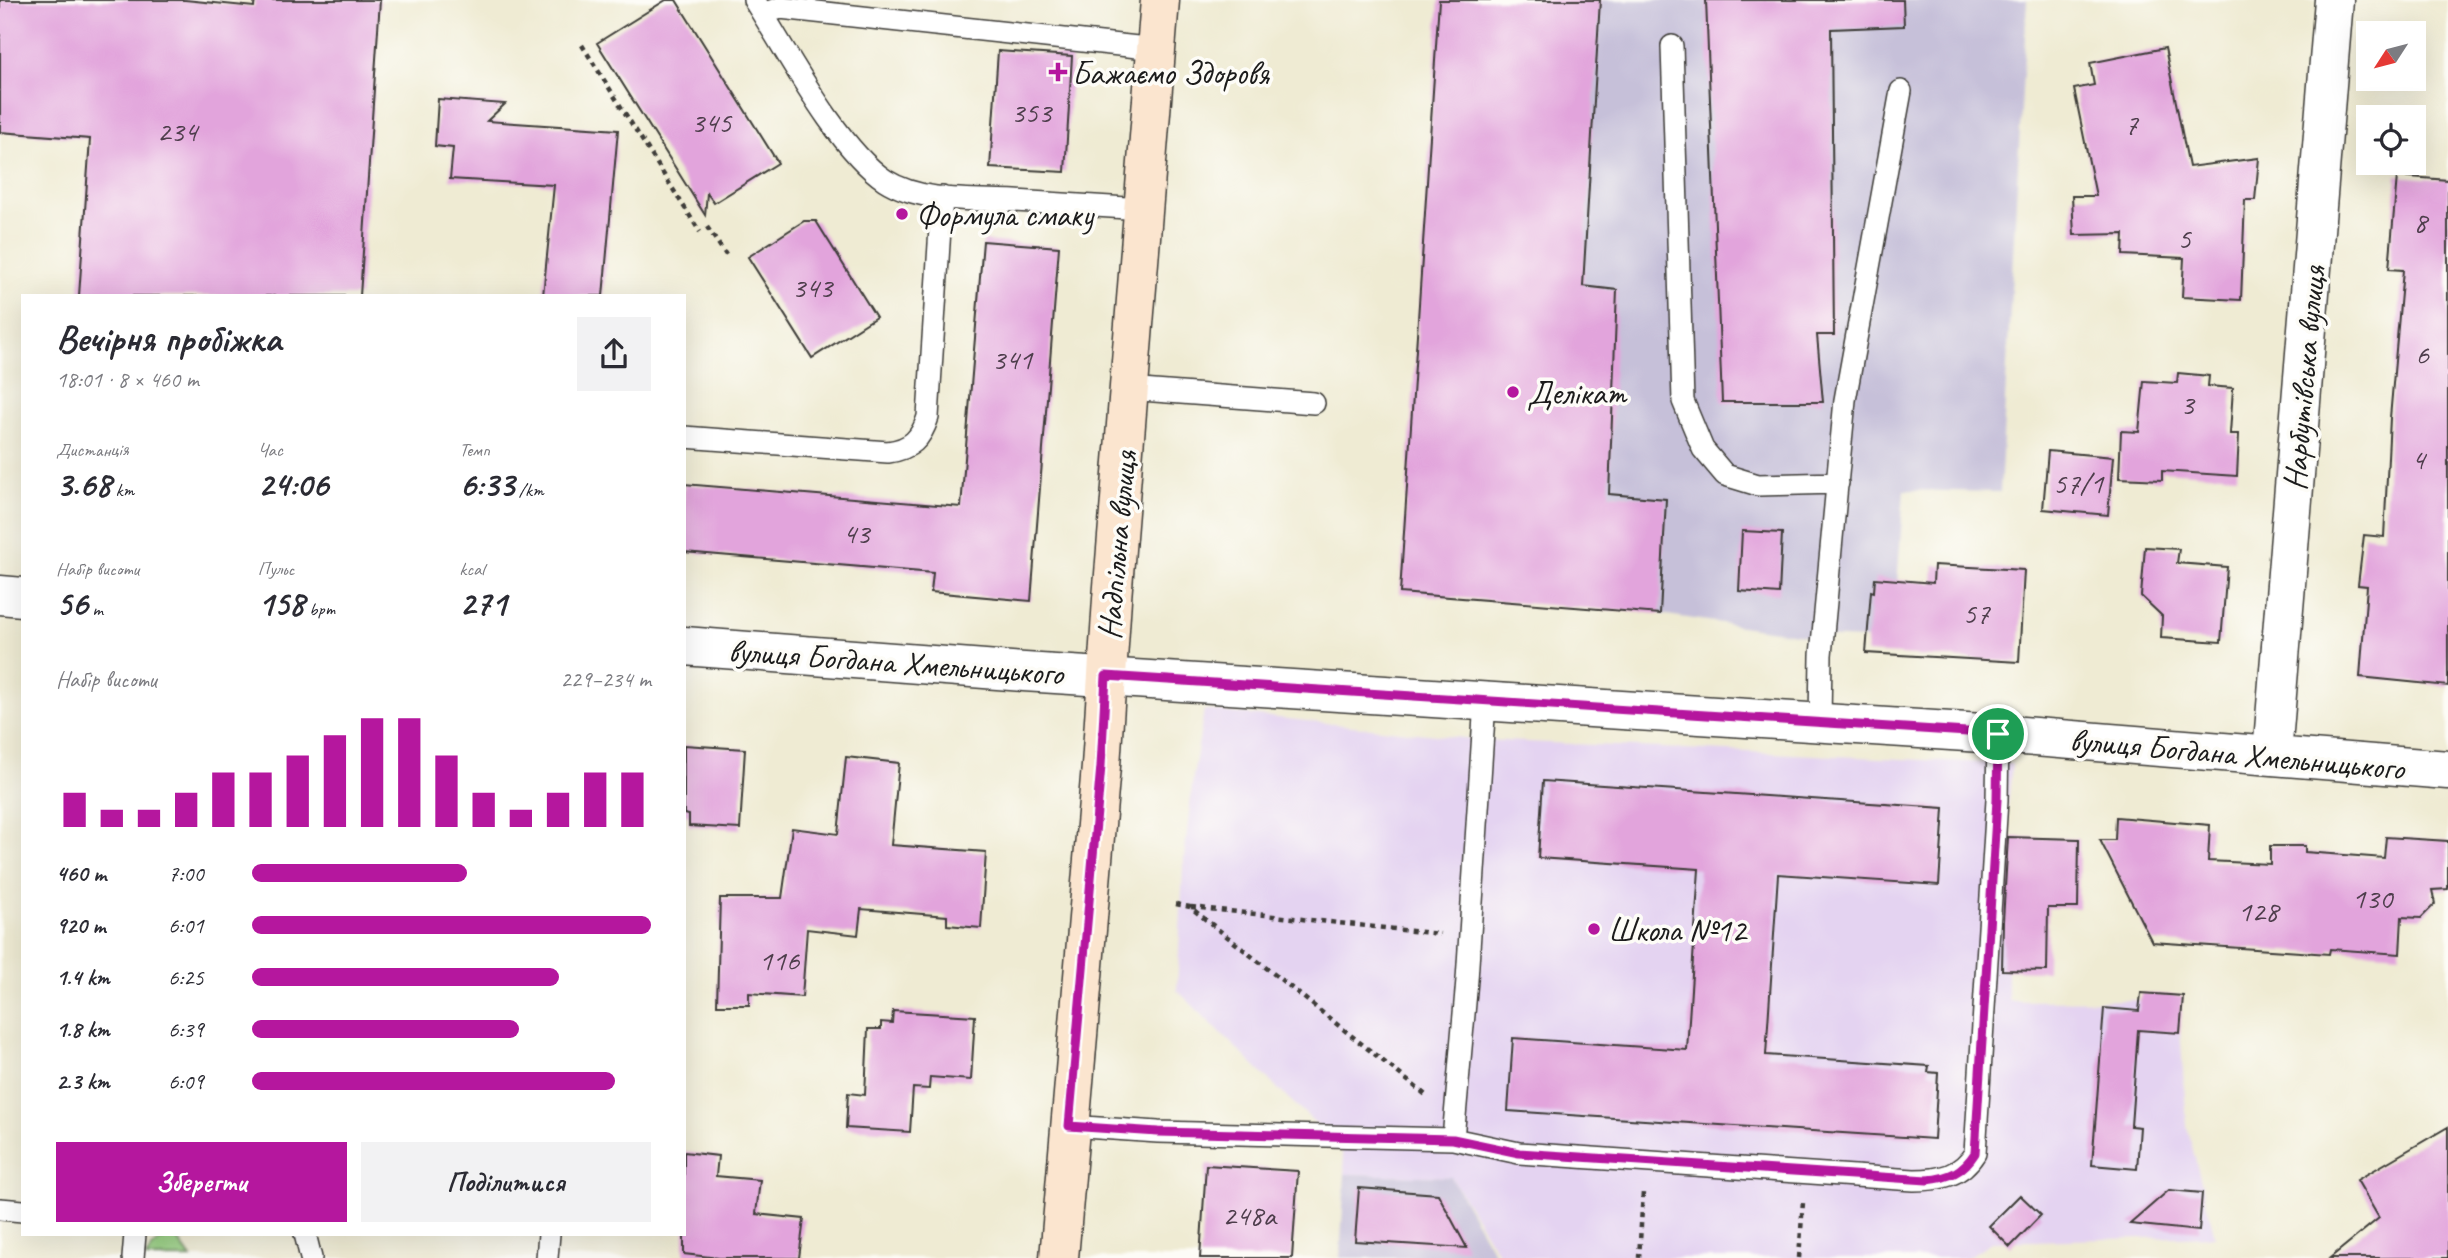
<!DOCTYPE html>
<html lang="uk">
<meta charset="utf-8">
<style>
:root{--surface:#fff;--page:#f2f2f3;--text:#2b2b33;--muted:#7c7c81;--accent:#b5179e}
body{margin:0;font-family:Caveat,sans-serif;background:var(--page);color:var(--text);height:100vh;display:flex;flex-direction:column;font-size:26px;white-space:nowrap}
*{box-sizing:border-box;margin:0}
p{font-size:23px;color:var(--muted)}
.icon{flex:none;width:38px;height:38px;fill:none;stroke:currentColor;stroke-width:2;stroke-linecap:round;stroke-linejoin:round}
.map{position:relative;flex:1;overflow:hidden}
.sheet{position:absolute;left:21px;top:294px;width:665px;height:942px;display:flex;flex-direction:column;background:var(--surface);border-radius:0px;box-shadow:0 7px 28px #0002}
.sheet>*{flex:none}
.needle{width:46px;rotate:234deg}
.tools{position:absolute;left:2356px;top:21px;display:grid;gap:14px}
.tools a{display:grid;place-items:center;width:70px;height:70px;border-radius:0px;background:var(--surface);box-shadow:0 7px 28px #0002;font-size:35px}
.pin{position:absolute;display:grid;place-items:center;width:60px;height:60px;color:#fff;margin:-30px;border:4px solid #fff;border-radius:50%;box-shadow:0 2px 7px #0007}
.round{display:grid;place-items:center;flex:none;width:74px;height:74px;border-radius:0px;background:var(--page)}
.summary{display:flex;align-items:center;justify-content:space-between;height:119px;padding:0 35px}
h1{font-size:38px;font-weight:600;line-height:52px}
.metrics{display:grid;grid-template-columns:repeat(3,1fr);gap:10px;height:119px;padding:7px 35px}
.metrics div{display:grid;align-content:center}
.metrics b{font-size:35px;font-weight:600}
.metrics small{font-size:19px;font-weight:400}
.metrics p{font-size:19px}
.chart{height:196px;padding:14px 35px}
.chart p{display:flex;justify-content:space-between}
.chart svg{width:100%;height:126px;margin-top:7px;stroke:var(--accent);stroke-width:6}
.action{display:flex;gap:14px;margin-top:auto;padding:14px 35px}
.action a{flex:1;height:80px;border-radius:0px;background:var(--accent);color:#fff;font-size:28px;font-weight:600;line-height:80px;text-align:center}
.action a+a{background:var(--page);color:var(--text)}
ul{padding:0 35px;list-style:none;font-size:23px}
li{display:grid;grid-template-columns:112px 84px 1fr;align-items:center;height:52px}
li i{height:18px;border-radius:9px;background:var(--accent)}
.map>svg:first-child{display:block}
</style>
<div class="map">
<svg width="2448" height="1258" viewBox="0 0 2448 1258">
<rect width="100%" height="100%" fill="#fdfcf7"/>
<filter id="ink" filterUnits="userSpaceOnUse"><feTurbulence type="fractalNoise" baseFrequency=".0143" numOctaves="2"/><feDisplacementMap in="SourceGraphic" scale="14" xChannelSelector="R" yChannelSelector="G"/><feConvolveMatrix kernelMatrix="1 2 1 2 8 2 1 2 1" color-interpolation-filters="sRGB"/></filter>
<filter id="wash" filterUnits="userSpaceOnUse"><feTurbulence type="fractalNoise" baseFrequency=".00686" numOctaves="4" result="noise"/><feDisplacementMap in="SourceGraphic" scale="28" xChannelSelector="R" yChannelSelector="G"/><feGaussianBlur stdDeviation="1.57" result="paint"/><feColorMatrix in="noise" values="0 0 0 0 0 0 0 0 0 0 0 0 0 0 0 0 0 1.4 0 .05"/><feComposite in="paint" operator="in"/></filter>
<g filter="url(#wash)">
<rect width="100%" height="100%" fill="#efebd3"/>
<path fill="#e4d3f1" d="M 1204,710 L 1482,740 L 2012,764 L 2007,814 L 2008,1001 L 2178,1000 L 2187,1127 L 2215,1236 L 1991,1242 L 1966,1258 L 1501,1258 L 1451,1177 L 1345,1174 L 1341,1146 L 1279,1090 L 1177,990 L 1183,869 L 1193,777 Z"/>
<path fill="#c6c0d9" d="M 1600,0 L 2027,0 L 2000,492 L 1904,490 L 1893,640 L 1816,637 L 1660,614 L 1666,499 L 1609,494 L 1616,290 L 1583,286 Z
M 1345,1174 L 1451,1177 L 1497,1258 L 1340,1258 Z"/>
<path fill="#95cd80" stroke="#58744e" stroke-width="2" d="M 175,1236 L 191,1258 L 146,1258 C 152,1245 162,1237 175,1236 Z"/>
<g id="blocks">
<path fill="#e2a4dc" d="M 0,0 L 185,0 L 254,7 L 255,0 L 380,0 L 360,296 L 79,296 L 90,139 L 0,132 Z
M 666,0 L 676,0 L 778,163 L 714,203 L 707,193 L 705,215 L 597,43 Z
M 1439,0 L 1600,0 L 1583,286 L 1617,290 L 1609,494 L 1666,499 L 1660,614 L 1400,593 Z
M 1706,0 L 1903,0 L 1904,26 L 1831,29 L 1834,335 L 1817,335 L 1823,402 L 1722,402 Z
M 2165,48 L 2189,167 L 2259,158 L 2255,200 L 2245,200 L 2241,300 L 2182,297 L 2184,258 L 2123,255 L 2124,234 L 2074,235 L 2072,196 L 2096,196 L 2074,89 L 2094,85 L 2090,63 Z
M 998,51 L 1072,56 L 1065,172 L 990,168 Z
M 438,99 L 505,104 L 487,121 L 618,130 L 603,296 L 543,296 L 554,185 L 450,179 L 453,148 L 435,146 Z
M 2397,176 L 2448,180 L 2448,686 L 2360,677 L 2367,586 L 2358,585 L 2364,535 L 2384,537 L 2390,418 L 2403,270 L 2389,269 Z
M 804,221 L 816,221 L 876,317 L 812,358 L 748,257 Z
M 983,241 L 1059,247 L 1031,601 L 931,592 L 933,573 L 684,552 L 684,484 L 961,507 Z
M 2178,373 L 2209,376 L 2208,386 L 2233,388 L 2230,434 L 2239,434 L 2237,476 L 2162,471 L 2162,480 L 2119,478 L 2121,431 L 2139,432 L 2144,381 L 2177,383 Z
M 2048,451 L 2113,457 L 2108,515 L 2043,509 Z
M 1742,531 L 1782,533 L 1779,594 L 1739,591 Z
M 2145,547 L 2179,549 L 2177,563 L 2227,567 L 2221,642 L 2161,638 L 2162,616 L 2141,596 Z
M 1934,565 L 2024,570 L 2019,662 L 1866,653 L 1871,591 L 1874,592 L 1875,578 L 1933,583 Z
M 684,745 L 745,749 L 740,829 L 689,826 L 689,815 L 684,814 Z
M 846,757 L 899,763 L 891,845 L 986,852 L 981,928 L 947,925 L 947,916 L 861,909 L 858,935 L 807,929 L 802,997 L 749,993 L 749,1005 L 717,1005 L 720,898 L 782,898 L 792,828 L 838,834 Z
M 1543,781 L 1944,808 L 1939,885 L 1778,874 L 1766,1055 L 1929,1066 L 1928,1072 L 1938,1073 L 1934,1139 L 1508,1111 L 1513,1038 L 1687,1050 L 1699,869 L 1538,858 Z
M 2116,817 L 2210,825 L 2208,861 L 2270,864 L 2270,846 L 2305,846 L 2305,852 L 2384,858 L 2386,837 L 2448,841 L 2448,889 L 2432,890 L 2435,904 L 2421,918 L 2402,917 L 2400,954 L 2330,949 L 2329,954 L 2152,942 L 2100,840 L 2115,840 Z
M 2008,837 L 2079,839 L 2078,908 L 2048,908 L 2047,971 L 2002,970 L 2003,921 Z
M 2141,993 L 2183,996 L 2180,1033 L 2138,1030 L 2131,1126 L 2140,1127 L 2137,1169 L 2092,1165 L 2104,1008 L 2139,1011 Z
M 893,1011 L 975,1016 L 971,1080 L 930,1077 L 929,1089 L 913,1088 L 910,1132 L 846,1128 L 848,1093 L 865,1095 L 868,1029 L 881,1029 L 881,1022 L 892,1023 Z
M 2448,1127 L 2448,1258 L 2330,1258 L 2379,1218 L 2357,1180 Z
M 684,1152 L 718,1156 L 716,1176 L 760,1180 L 756,1214 L 804,1219 L 799,1258 L 719,1258 L 684,1254 Z
M 1206,1165 L 1298,1171 L 1292,1258 L 1200,1258 Z
M 1359,1188 L 1438,1194 L 1467,1248 L 1355,1241 Z
M 2169,1190 L 2202,1193 L 2199,1231 L 2130,1224 Z
M 2020,1195 L 2041,1215 L 2010,1247 L 1989,1226 Z"/>
</g>
</g>
<g filter="url(#ink)">
<use href="#blocks" fill-opacity="0" stroke="#3c3b37" stroke-width="2"/>
<g fill="none" stroke-linecap="round" stroke-linejoin="round">
<defs>
<path id="lane" d="M 754,0 C 786,50 837,148 885,180 C 921,203 974,199 1015,201 C 1058,204 1100,206 1143,209
M 763,14 L 780,8 L 1156,49
M 1672,46 L 1683,401 L 1703,449 L 1725,475 L 1758,485 L 1838,483
M 1128,389 L 1314,403
M 684,437 L 888,452 C 911,449 921,439 928,417 L 942,197
M 1820,722 L 1821,655 L 1845,400 L 1901,91
M 1069,1126 L 1158,1132 L 1453,1139 L 1519,1153 L 1914,1180 C 1940,1180 1961,1176 1975,1153 L 1997,800 L 1998,734
M 1453,1139 L 1467,980 L 1485,701
M 0,1209 L 23,1211
M 305,1234 L 311,1258
M 133,1258 L 135,1234
M 547,1258 L 549,1234"/>
<path id="street" d="M 0,595 L 23,597
M 684,646 L 1024,672 L 1998,734 L 2448,770
M 2272,755 L 2334,0"/>
<path id="secondary" d="M 1059,1258 L 1101,766 L 1112,599 L 1160,0"/>
</defs>
<use href="#lane" stroke="#3c3b37" stroke-width="24"/>
<use href="#street" stroke="#3c3b37" stroke-width="41"/>
<use href="#secondary" stroke="#3c3b37" stroke-width="41"/>
<path stroke="#3c3b37" stroke-width="4.5" stroke-dasharray="5 5" stroke-linecap="butt" d="M 582,45 L 700,232
M 707,227 L 726,255
M 1176,904 L 1190,907 L 1427,1096
M 1191,907 L 1440,934
M 1639,1258 L 1643,1192
M 1799,1258 L 1803,1202"/>
<use href="#lane" stroke="#fff" stroke-width="21"/>
<use href="#street" stroke="#fff" stroke-width="38"/>
<use href="#secondary" stroke="#fbe5cf" stroke-width="38"/>
</g>
</g>
<g fill="none" stroke-linecap="round" stroke-linejoin="round" filter="url(#ink)">
<defs>
<path id="route" d="M 1106,676 L 1998,734 L 1997,800 L 1975,1153 C 1963,1172 1949,1178 1927,1180 L 1519,1153 L 1453,1139 L 1158,1132 L 1069,1126 L 1101,766 Z"/>
</defs>
<use href="#route" stroke="#fff" stroke-width="14"/>
<use href="#route" stroke="#b5179e" stroke-width="9"/>
</g>
<g fill="#b5179e" stroke="#fdfcf7" stroke-width="2.5">
<path d="M1054.5 61.5h7v7h7v7h-7v7h-7v-7h-7v-7h7z"/>
<circle cx="902" cy="214" r="7"/>
<circle cx="1513" cy="392" r="7"/>
<circle cx="1594" cy="929" r="7"/>
</g>
<g text-anchor="middle" stroke-width="7" stroke-linejoin="round" paint-order="stroke">
<g font-size="30" fill="#4e3e4c">
<text x="1031" y="122">353</text>
<text x="711" y="132">345</text>
<text x="2131" y="134">7</text>
<text x="177" y="141">234</text>
<text x="2420" y="232">8</text>
<text x="2184" y="248">5</text>
<text x="812" y="297">343</text>
<text x="2422" y="364">6</text>
<text x="1012" y="369">341</text>
<text x="2187" y="414">3</text>
<text x="2418" y="469">4</text>
<text x="2078" y="493">57/1</text>
<text x="856" y="543">43</text>
<text x="1976" y="623">57</text>
<text x="2372" y="908">130</text>
<text x="2258" y="921">128</text>
<text x="779" y="970">116</text>
<text x="1249" y="1225">248а</text>
</g>
<g font-size="33" fill="#1c1c1c" stroke="#fdfcf7" text-anchor="start">
<text x="1072" y="84">Бажаємо Здоровя</text>
<text x="916" y="226">Формула смаку</text>
<text x="1527" y="404">Делікат</text>
<text x="1608" y="941">Школа №12</text>
</g>
<g font-size="33" fill="#1c1c1c" stroke="#fdfcf7">
<text transform="translate(2303 378) rotate(-85)" y="12">Нарбутівська вулиця</text>
<text transform="translate(1116 545) rotate(-85)" y="12">Надпільна вулиця</text>
<text transform="translate(896 661) rotate(4)" y="12">вулиця Богдана Хмельницького</text>
<text transform="translate(2237 753) rotate(5)" y="12">вулиця Богдана Хмельницького</text>
</g>
</g>
</svg>
<div class="tools">
<a><svg class="needle" viewBox="-14 -14 28 28"><path d="M0-13l5 13h-10z" fill="#e53935"/><path d="M0 13l5-13h-10z" fill="#7c7c81"/></svg></a>
<a><svg class="icon" aria-label="locate" viewBox="0 0 24 24"><circle cx="12" cy="12" r="6"/><path d="M12 2v4M12 18v4M2 12h4M18 12h4"/></svg></a>
</div>
<div class="pin" style="left:1998px;top:734px;background:#1e9e55"><svg class="icon" aria-label="arrive" viewBox="0 0 24 24"><path d="M6 21V4h12l-3 4 3 4H6"/></svg></div>
<section class="sheet">
<div class="summary"><div><h1>Вечірня пробіжка</h1><p>18:01 · 8 × 460 m</p></div><a class="round"><svg class="icon" aria-label="share" viewBox="0 0 24 24"><path d="M12 15V3M7 8l5-5 5 5M5 13v7h14v-7"/></svg></a></div>
<div class="metrics">
<div><p>Дистанція</p><b>3.68<small> km</small></b></div>
<div><p>Час</p><b>24:06</b></div>
<div><p>Темп</p><b>6:33<small> /km</small></b></div>
</div>
<div class="metrics">
<div><p>Набір висоти</p><b>56<small> m</small></b></div>
<div><p>Пульс</p><b>158<small> bpm</small></b></div>
<div><p>kcal</p><b>271</b></div>
</div>
<div class="chart"><p><span>Набір висоти</span>229–234 m</p>
<svg viewBox="0 0 160 44" preserveAspectRatio="none"><path d="M5 44V32M15 44V38M25 44V38M35 44V32M45 44V25M55 44V25M65 44V19M75 44V12M85 44V6M95 44V6M105 44V19M115 44V32M125 44V38M135 44V32M145 44V25M155 44V25"/></svg>
</div>
<ul>
<li><b>460 m</b>7:00<i style="width:54%"></i></li>
<li><b>920 m</b>6:01<i style="width:100%"></i></li>
<li><b>1.4 km</b>6:25<i style="width:77%"></i></li>
<li><b>1.8 km</b>6:39<i style="width:67%"></i></li>
<li><b>2.3 km</b>6:09<i style="width:91%"></i></li>
</ul>
<div class="action"><a>Зберегти</a><a>Поділитися</a></div>
</section>
</div>
